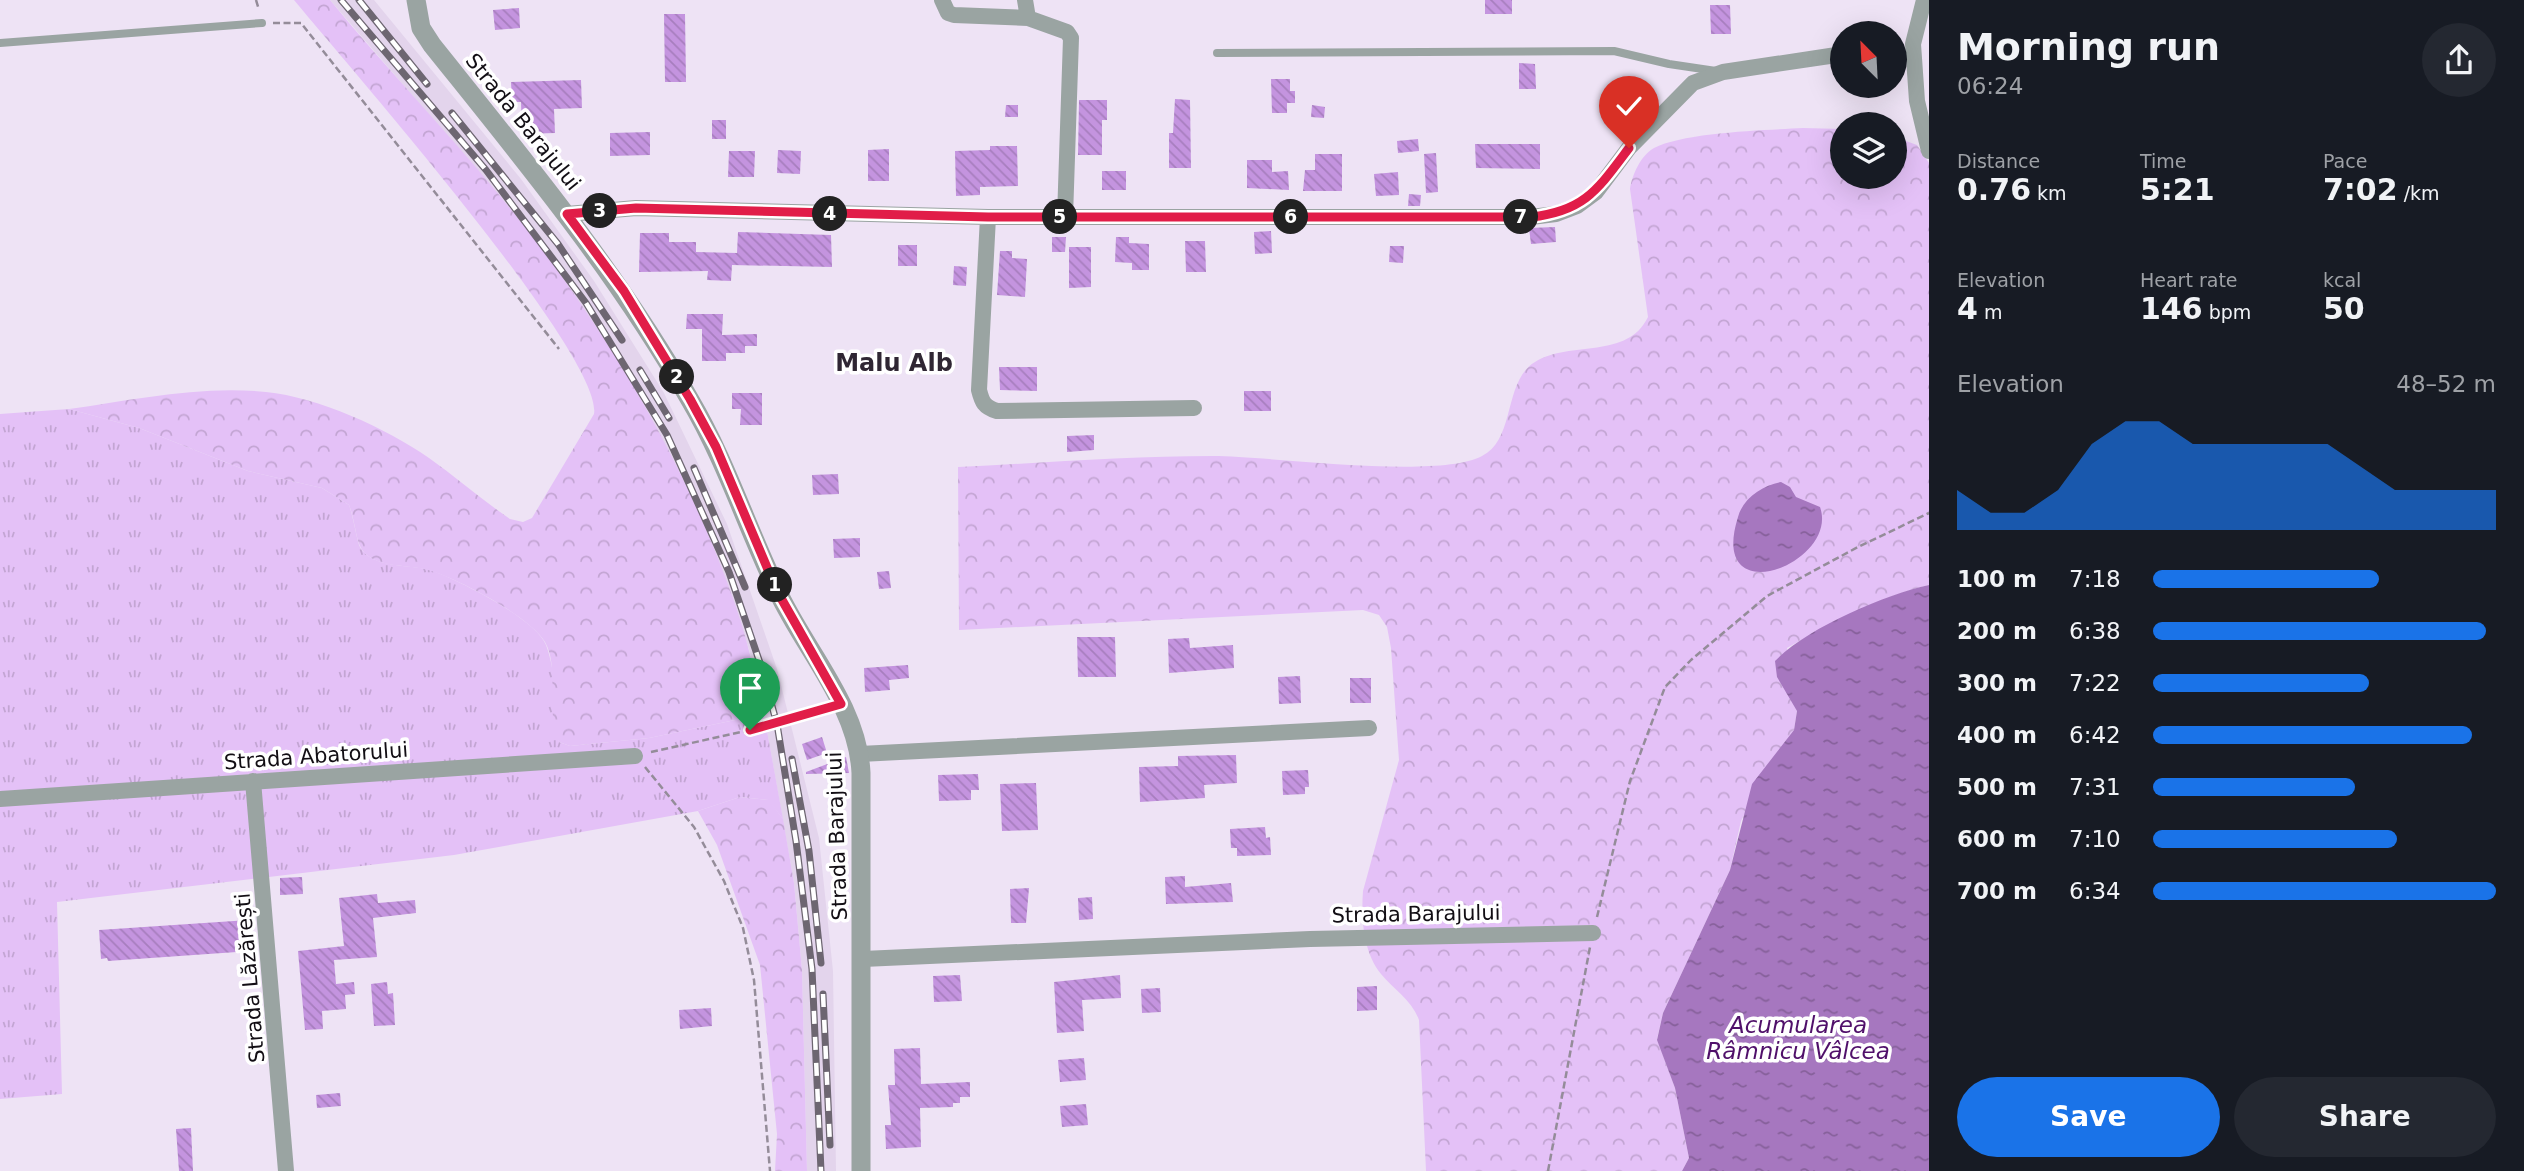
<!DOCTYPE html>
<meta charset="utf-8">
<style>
:root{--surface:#171b24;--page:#242831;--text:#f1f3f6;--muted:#9ea1a6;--accent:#1a73e8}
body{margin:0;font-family:"DejaVu Sans",sans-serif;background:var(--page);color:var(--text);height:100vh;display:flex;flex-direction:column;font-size:26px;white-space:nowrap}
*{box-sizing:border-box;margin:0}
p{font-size:23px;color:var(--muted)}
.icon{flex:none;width:38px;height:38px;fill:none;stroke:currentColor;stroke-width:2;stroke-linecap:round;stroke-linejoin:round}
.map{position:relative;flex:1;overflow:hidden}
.side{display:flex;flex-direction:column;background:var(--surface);width:595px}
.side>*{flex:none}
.needle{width:46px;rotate:336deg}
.tools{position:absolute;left:1830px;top:21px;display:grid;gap:14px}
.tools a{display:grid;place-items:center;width:77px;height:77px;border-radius:50%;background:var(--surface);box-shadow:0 7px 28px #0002;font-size:35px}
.pin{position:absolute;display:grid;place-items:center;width:60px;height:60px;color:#fff;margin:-72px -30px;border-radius:50% 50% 50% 0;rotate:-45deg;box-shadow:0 0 7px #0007}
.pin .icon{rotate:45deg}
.km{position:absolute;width:35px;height:35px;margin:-18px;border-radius:50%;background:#222;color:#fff;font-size:19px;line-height:35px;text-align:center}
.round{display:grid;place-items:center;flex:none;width:74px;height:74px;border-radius:37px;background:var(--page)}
.head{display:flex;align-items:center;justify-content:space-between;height:119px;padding:0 28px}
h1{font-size:38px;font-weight:800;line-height:52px}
.stats{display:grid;grid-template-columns:repeat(3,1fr);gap:10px;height:119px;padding:7px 28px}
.stats div{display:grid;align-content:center}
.stats b{font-size:30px;font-weight:800}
.stats small{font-size:19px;font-weight:400}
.stats p{font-size:19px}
.chart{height:196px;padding:14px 28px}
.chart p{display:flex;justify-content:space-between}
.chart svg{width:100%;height:126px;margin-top:7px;fill:var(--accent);opacity:.7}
.cta{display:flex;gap:14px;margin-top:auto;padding:14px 28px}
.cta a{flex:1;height:80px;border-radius:42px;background:var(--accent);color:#fff;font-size:28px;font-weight:800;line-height:80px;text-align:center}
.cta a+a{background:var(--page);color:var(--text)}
ul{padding:0 28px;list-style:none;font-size:23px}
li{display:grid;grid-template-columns:112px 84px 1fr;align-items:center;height:52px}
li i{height:18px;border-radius:9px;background:var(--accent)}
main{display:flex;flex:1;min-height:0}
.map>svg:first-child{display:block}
</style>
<main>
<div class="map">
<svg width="1929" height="1171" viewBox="0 0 1929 1171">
<defs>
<pattern id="grass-tufts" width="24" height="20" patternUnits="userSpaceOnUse" patternTransform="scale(1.75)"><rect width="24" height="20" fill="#e4c1f7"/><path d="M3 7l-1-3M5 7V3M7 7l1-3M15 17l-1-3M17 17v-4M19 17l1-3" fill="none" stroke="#c3a5d3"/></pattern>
<pattern id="forest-crowns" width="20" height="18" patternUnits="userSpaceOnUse" patternTransform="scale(1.75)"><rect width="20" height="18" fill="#e4c1f7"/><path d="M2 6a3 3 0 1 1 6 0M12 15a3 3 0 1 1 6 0" fill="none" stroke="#c3a5d3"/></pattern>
<pattern id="water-ripples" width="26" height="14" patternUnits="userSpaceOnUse" patternTransform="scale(1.75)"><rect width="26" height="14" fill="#a677bf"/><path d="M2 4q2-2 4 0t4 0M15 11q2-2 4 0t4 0" fill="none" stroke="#86609a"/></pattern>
<pattern id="building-back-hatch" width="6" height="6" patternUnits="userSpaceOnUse" patternTransform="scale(1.75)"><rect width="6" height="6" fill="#c494df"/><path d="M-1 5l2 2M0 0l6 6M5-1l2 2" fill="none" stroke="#a77ebe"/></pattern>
</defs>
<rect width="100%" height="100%" fill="#eee3f5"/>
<path fill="#e3d4ec" d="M 330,0 L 374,0 L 521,179 L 594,281 L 664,393 L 727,524 L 777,669 L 819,838 L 833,971 L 836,1171 L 807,1171 L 802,970 L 794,883 L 764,714 L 749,649 L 707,535 L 643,405 L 575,297 L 499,196 Z"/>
<path fill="url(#grass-tufts)" d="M 69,409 L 139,428 L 248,471 L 322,488 L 349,505 C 353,515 357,541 360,547 C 372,569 410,564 430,570 C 457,579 536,619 546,645 C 557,674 555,711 559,742 L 570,746 L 649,738 L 764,714 L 783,819 L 768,800 L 740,797 L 698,811 L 454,855 L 57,902 L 62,1094 L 0,1099 L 0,414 Z"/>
<path fill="url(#forest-crowns)" d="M 294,0 L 330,0 C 385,67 445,129 500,196 C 599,317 685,458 736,607 C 748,642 756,678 764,714 L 649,738 L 570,746 L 559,742 C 545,712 560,668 545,642 C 529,616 457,578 428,570 C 409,564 370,569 360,546 C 356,538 354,517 349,505 L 322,488 L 248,471 L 139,428 L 69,409 C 133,400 201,385 266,392 C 318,397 386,428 429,458 C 456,477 482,500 510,519 L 523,522 L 532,518 L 594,414 C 604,356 343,60 294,0 Z
M 1803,128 L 1843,129 L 1843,177 L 1895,177 L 1895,137 L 1917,145 L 1929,163 L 1929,585 C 1877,597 1833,623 1787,648 L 1797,711 L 1794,730 L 1777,754 L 1741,821 L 1730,870 L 1663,1013 L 1657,1039 L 1675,1088 L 1689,1158 L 1682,1171 L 1426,1171 L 1419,1020 C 1412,1000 1394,990 1381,974 C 1363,952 1361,918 1363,891 L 1399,760 L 1391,648 L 1387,627 L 1379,615 L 1363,610 L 959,630 L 958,467 C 1043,463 1128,456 1213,456 C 1271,456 1437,480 1482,456 C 1516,439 1503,381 1535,362 C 1571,340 1627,360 1648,317 L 1630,189 C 1632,175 1641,155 1654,148 C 1684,132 1767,130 1803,128 Z
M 740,797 L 769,800 L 783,819 L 794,883 L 802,970 L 807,1171 L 775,1171 L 777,1134 L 760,965 L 717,845 L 698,811 Z"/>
<path fill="url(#water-ripples)" d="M 1781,482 L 1790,487 L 1796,497 L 1820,507 C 1840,563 1707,615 1738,517 C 1743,498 1763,485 1781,482 Z
M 1929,585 L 1929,1171 L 1682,1171 L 1689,1158 L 1675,1088 L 1657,1040 L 1663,1013 L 1730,870 L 1752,784 L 1794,730 L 1797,711 L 1777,677 L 1775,661 C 1807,628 1884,595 1929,585 Z"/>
<path fill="url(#building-back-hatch)" d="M 1485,0 L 1512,0 L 1512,14 L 1485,14 Z
M 1710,5 L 1730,5 L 1731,34 L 1711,34 Z
M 519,8 L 520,28 L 495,30 L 493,10 Z
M 664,14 L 685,14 L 686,82 L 665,82 Z
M 1519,63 L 1535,64 L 1536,89 L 1519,89 Z
M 1271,79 L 1290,79 L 1290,91 L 1295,91 L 1295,103 L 1287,103 L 1287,113 L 1272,113 Z
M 581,80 L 582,108 L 554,109 L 555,133 L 522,134 L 521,102 L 512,102 L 511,82 Z
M 1175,99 L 1190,100 L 1191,168 L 1169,168 L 1169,133 L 1173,133 Z
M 1079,100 L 1107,100 L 1107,120 L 1102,120 L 1102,155 L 1078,155 Z
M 1006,105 L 1018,105 L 1018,117 L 1005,117 Z
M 1312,105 L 1325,107 L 1324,118 L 1311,117 Z
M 712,120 L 726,120 L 726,139 L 712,139 Z
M 650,132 L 650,155 L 610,156 L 610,133 Z
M 1418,139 L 1419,151 L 1398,153 L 1397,141 Z
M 1475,144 L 1540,144 L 1540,169 L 1476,168 Z
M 990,146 L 1017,146 L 1018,186 L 980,187 L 980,195 L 956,196 L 955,151 L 990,150 Z
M 889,149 L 889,181 L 868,181 L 868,150 Z
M 778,150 L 801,151 L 800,174 L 777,173 Z
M 729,151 L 755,151 L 754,177 L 728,177 Z
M 1436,153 L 1438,192 L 1426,193 L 1424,154 Z
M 1315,154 L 1342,154 L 1342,191 L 1303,191 L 1305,170 L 1315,170 Z
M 1247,160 L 1272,160 L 1272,172 L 1288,171 L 1289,190 L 1247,188 Z
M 1102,171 L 1126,171 L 1126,190 L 1102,190 Z
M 1398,172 L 1399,195 L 1376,196 L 1374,174 Z
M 1409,194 L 1421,195 L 1420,206 L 1408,206 Z
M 1555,227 L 1556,242 L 1531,244 L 1529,228 Z
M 1271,231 L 1272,253 L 1255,254 L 1254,232 Z
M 738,232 L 831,235 L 832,267 L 732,265 L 731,281 L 707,280 L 708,271 L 639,272 L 640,233 L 669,233 L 669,242 L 696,242 L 696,252 L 737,253 Z
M 1052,237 L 1066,237 L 1065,252 L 1052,252 Z
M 1116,237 L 1129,237 L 1129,243 L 1149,244 L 1149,270 L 1132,270 L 1132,263 L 1115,262 Z
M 1185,241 L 1205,241 L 1206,272 L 1186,272 Z
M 898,245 L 917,245 L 917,266 L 898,266 Z
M 1390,246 L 1404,246 L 1403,263 L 1389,262 Z
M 1069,247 L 1091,247 L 1091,287 L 1069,288 Z
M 1000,251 L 1012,251 L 1012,258 L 1027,259 L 1025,297 L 997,295 Z
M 954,266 L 967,267 L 966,286 L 953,285 Z
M 687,314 L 723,314 L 722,335 L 757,334 L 757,346 L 745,346 L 745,353 L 726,353 L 726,361 L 702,361 L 702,329 L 686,329 Z
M 999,367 L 1037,367 L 1037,391 L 1000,390 Z
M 1244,391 L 1271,391 L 1271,411 L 1244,411 Z
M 732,393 L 762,393 L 762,425 L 740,425 L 741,409 L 732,409 Z
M 1094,435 L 1094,450 L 1067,452 L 1067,436 Z
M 838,474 L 839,494 L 813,495 L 812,475 Z
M 860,538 L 860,557 L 834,558 L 833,539 Z
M 889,571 L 891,588 L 879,589 L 877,572 Z
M 1077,637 L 1115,637 L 1116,677 L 1078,677 Z
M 1189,638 L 1190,648 L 1233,645 L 1234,668 L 1169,673 L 1168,639 Z
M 908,665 L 909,678 L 889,680 L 890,690 L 865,692 L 864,668 Z
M 1300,676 L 1301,703 L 1279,704 L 1278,677 Z
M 1350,678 L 1371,678 L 1371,703 L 1350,703 Z
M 822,737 L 827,753 L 807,760 L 802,744 Z
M 1236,755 L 1237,783 L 1204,785 L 1205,798 L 1140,802 L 1139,767 L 1178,766 L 1178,756 Z
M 846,757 L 849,773 L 806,774 L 806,772 Z
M 1308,770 L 1309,787 L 1305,787 L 1305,794 L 1283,795 L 1282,771 Z
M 978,774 L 979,790 L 971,790 L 971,800 L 939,801 L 938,775 Z
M 1036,783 L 1038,830 L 1002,831 L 1000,784 Z
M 1265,827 L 1266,838 L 1270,837 L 1271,855 L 1237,856 L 1237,848 L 1231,848 L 1230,829 Z
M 1185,876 L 1185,887 L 1231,883 L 1233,902 L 1166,904 L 1165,877 Z
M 302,877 L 303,894 L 280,895 L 280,878 Z
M 1029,888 L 1026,923 L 1011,923 L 1010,889 Z
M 377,894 L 378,903 L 415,900 L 416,913 L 373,918 L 377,957 L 334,960 L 336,984 L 354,982 L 355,994 L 345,995 L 346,1009 L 322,1011 L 323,1029 L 305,1030 L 298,951 L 344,946 L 339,898 Z
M 1092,897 L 1093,919 L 1079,920 L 1078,898 Z
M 249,920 L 251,951 L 108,961 L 107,958 L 101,959 L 99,930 Z
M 960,975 L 962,1001 L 934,1002 L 933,976 Z
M 1120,975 L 1121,998 L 1082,1000 L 1084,1031 L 1057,1033 L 1054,982 Z
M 387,982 L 388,994 L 393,993 L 395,1025 L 374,1026 L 371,984 Z
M 1377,986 L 1377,1010 L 1357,1011 L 1357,987 Z
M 1160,988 L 1161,1012 L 1142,1013 L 1141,989 Z
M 711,1008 L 712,1026 L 680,1029 L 679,1010 Z
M 920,1048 L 921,1084 L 970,1082 L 970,1097 L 960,1097 L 960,1103 L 953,1103 L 953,1107 L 920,1108 L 921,1147 L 886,1149 L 885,1125 L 891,1125 L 888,1085 L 895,1085 L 894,1049 Z
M 1084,1058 L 1086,1080 L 1060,1082 L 1058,1060 Z
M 340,1093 L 341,1106 L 317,1108 L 316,1095 Z
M 1086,1104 L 1088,1125 L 1062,1127 L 1060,1106 Z
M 191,1128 L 193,1171 L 179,1171 L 176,1129 Z"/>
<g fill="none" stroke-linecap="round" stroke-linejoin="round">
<path stroke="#948c99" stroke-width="2.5" stroke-dasharray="7 3.5" stroke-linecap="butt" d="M 256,0 L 259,10
M 273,23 L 301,23 L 559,349
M 651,752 L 777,724 L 824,709
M 645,767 L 694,827 L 724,881 L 743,928 L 754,980 L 770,1171
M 1597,917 L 1630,781 L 1665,687 L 1691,660 L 1767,596 L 1858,547 L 1929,513
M 1548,1171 L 1590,947"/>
<path stroke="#9aa4a2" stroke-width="8" d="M 0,43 L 262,23
M 1217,53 L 1614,51 L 1669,64 L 1716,71"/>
<path stroke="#9aa4a2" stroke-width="16" d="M 942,0 L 948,13 L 954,15 L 1028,18 L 1067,32 L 1071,38 L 1065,217
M 1025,0 L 1028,18
M 1924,0 L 1913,44 L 1917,101 L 1929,151
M 567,214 L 636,208 L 988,217 L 1531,217 L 1556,214 L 1577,206 L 1596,192 L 1629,148 L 1693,83 L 1723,72 L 1843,54
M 988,217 L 979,390 C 982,402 984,407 997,411 L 1194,408
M 860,754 L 1369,728
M 253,781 L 286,1171
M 0,799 L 635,756
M 863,959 L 1310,939 L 1593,933"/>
<path stroke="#9aa4a2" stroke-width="19" d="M 416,0 L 421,28 L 432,45 C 524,160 617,272 690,400 C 726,461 747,528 778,592 C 805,650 858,706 861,773 L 861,1171"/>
<defs>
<path id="rail" d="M 341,0 L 486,170 L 586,303 L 667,435 L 729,572 L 760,663 L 777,724 L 796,841 L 812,969 L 821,1171
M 359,0 L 427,84
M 452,113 L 558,244 L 622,340
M 640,370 L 669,418
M 694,468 L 745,587
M 792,759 L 809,851 L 821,963
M 823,994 L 830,1145"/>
</defs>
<use href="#rail" stroke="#6d6671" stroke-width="7"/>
<use href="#rail" stroke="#fff" stroke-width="4.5" stroke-dasharray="13" stroke-linecap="butt"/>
</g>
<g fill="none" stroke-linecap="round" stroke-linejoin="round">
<defs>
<path id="route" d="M 750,730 L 841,704 L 777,591 L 716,447 L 690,399 L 624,291 L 567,214 L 636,208 L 988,217 L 1531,217 C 1585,211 1598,189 1629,148"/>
</defs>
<use href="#route" stroke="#fff" stroke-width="14"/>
<use href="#route" stroke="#e11d48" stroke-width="9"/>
</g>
<g text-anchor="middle" stroke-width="7" stroke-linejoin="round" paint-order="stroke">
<g font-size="21" fill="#120e14" stroke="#fff">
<text transform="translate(523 122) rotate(51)" y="7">Strada Barajului</text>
<text transform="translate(316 756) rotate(-4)" y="7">Strada Abatorului</text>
<text transform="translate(837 836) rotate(-92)" y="7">Strada Barajului</text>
<text transform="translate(1416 914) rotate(-1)" y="7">Strada Barajului</text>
<text transform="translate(250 978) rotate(-95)" y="7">Strada Lăzărești</text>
</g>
<g font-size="23" font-style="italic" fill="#50106a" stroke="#fff">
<text x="1798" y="1033">Acumularea<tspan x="1798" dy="26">Râmnicu Vâlcea</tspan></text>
</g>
<g font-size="24" font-weight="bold" fill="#2f2633" stroke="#fff">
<text x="894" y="371">Malu Alb</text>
</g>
</g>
</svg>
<div class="tools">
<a><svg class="needle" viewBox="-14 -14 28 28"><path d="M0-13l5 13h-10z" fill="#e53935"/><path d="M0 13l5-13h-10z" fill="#9ea1a6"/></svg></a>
<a><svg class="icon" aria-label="layers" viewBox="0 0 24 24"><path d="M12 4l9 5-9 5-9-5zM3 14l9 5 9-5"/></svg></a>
</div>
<div class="pin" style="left:750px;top:730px;background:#1e9e55"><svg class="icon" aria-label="arrive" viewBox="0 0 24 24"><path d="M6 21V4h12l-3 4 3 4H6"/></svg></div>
<div class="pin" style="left:1629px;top:148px;background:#d93025"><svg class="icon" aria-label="check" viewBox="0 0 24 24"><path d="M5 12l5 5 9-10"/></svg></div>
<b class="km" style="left:775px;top:585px">1</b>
<b class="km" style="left:677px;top:377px">2</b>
<b class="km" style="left:600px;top:211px">3</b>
<b class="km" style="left:830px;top:214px">4</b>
<b class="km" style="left:1060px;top:217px">5</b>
<b class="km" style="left:1291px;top:217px">6</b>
<b class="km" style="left:1521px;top:217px">7</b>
</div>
<section class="side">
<div class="head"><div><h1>Morning run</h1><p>06:24</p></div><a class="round"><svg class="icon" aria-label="share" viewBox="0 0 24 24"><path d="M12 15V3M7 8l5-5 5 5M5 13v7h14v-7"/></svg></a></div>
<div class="stats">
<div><p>Distance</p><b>0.76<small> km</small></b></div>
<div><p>Time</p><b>5:21</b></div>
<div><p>Pace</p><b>7:02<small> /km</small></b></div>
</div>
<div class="stats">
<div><p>Elevation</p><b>4<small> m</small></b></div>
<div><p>Heart rate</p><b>146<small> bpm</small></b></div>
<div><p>kcal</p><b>50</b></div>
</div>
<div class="chart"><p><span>Elevation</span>48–52 m</p>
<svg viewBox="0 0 160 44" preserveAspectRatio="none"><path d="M0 44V30L10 38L20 38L30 30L40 14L50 6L60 6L70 14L80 14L90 14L100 14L110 14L120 22L130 30L140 30L150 30L160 30V44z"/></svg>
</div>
<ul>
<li><b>100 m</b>7:18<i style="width:66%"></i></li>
<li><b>200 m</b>6:38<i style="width:97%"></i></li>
<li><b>300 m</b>7:22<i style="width:63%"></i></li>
<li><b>400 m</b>6:42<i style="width:93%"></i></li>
<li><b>500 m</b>7:31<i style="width:59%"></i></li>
<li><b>600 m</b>7:10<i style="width:71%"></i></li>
<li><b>700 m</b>6:34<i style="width:100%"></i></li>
</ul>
<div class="cta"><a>Save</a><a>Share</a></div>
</section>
</main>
